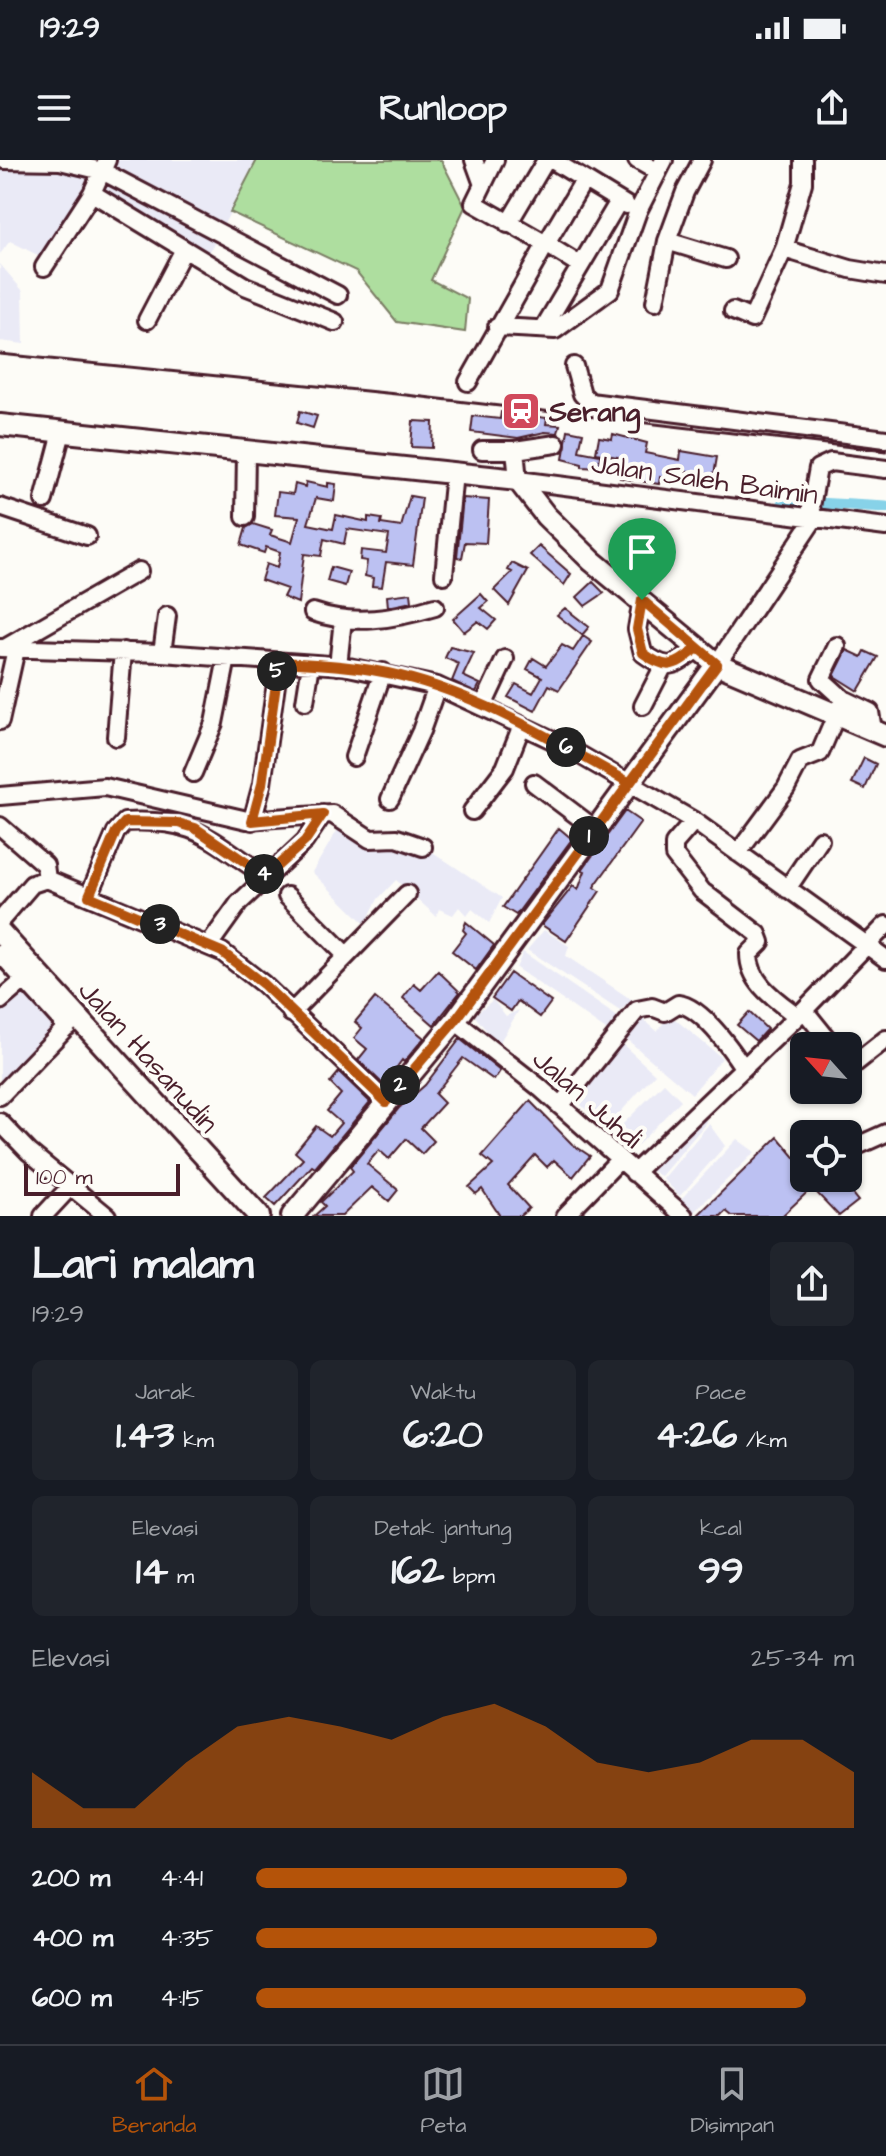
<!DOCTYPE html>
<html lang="id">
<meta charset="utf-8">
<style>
:root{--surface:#171b24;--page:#20242c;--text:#f1f3f6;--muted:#9ea1a6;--line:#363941;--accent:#b45309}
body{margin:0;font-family:"Architects Daughter",sans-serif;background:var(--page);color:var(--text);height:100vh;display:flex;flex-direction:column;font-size:30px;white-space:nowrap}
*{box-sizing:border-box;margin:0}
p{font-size:26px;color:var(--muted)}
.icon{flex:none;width:44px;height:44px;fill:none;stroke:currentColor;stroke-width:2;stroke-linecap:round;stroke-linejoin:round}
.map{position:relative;height:1056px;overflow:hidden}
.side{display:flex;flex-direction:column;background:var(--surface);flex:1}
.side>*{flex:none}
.needle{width:52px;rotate:297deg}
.fabs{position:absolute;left:790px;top:872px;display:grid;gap:16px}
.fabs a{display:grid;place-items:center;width:72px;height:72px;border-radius:12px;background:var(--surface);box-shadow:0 2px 6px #0004;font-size:40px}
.scale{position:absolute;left:24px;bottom:20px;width:156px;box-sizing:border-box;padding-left:8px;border:4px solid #4a1f2b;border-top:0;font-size:22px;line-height:28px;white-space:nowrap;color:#4a1f2b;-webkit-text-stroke:6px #fdfcf7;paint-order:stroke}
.pin{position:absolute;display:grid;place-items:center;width:68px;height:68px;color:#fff;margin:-82px -34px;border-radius:50% 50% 50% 0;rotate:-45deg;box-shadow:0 0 8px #0007}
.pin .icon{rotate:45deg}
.km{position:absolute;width:40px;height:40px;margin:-20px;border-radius:50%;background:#222;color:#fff;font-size:22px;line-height:40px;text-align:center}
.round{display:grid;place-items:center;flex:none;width:84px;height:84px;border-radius:12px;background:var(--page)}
.head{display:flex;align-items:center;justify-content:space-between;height:136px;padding:0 32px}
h1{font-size:44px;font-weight:700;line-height:60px}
.figures{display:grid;grid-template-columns:repeat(3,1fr);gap:12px;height:136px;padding:8px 32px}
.figures div{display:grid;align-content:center;border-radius:12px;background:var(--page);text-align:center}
.figures b{font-size:40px;font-weight:700}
.figures small{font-size:22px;font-weight:400}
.figures p{font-size:22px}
.chart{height:224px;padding:16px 32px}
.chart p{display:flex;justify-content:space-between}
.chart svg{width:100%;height:144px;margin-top:8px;fill:var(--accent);opacity:.7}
ul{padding:0 32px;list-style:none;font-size:26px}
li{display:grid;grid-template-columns:128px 96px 1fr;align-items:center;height:60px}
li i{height:20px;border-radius:10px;background:var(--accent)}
.status{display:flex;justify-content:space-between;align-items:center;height:56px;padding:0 40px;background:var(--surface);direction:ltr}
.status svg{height:22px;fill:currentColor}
header{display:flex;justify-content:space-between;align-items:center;height:104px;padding:0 32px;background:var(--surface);font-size:36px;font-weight:700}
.dock{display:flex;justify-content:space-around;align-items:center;height:112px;border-top:2px solid var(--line);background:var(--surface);font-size:22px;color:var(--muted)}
.dock a{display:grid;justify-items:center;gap:4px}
.dock .selected{color:var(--accent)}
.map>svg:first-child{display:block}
</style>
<div class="status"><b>19:29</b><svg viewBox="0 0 49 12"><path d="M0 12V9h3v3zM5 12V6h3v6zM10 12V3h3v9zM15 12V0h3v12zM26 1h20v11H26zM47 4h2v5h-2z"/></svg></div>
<header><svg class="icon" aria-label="menu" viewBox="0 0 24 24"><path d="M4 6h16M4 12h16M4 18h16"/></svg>Runloop<svg class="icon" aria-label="share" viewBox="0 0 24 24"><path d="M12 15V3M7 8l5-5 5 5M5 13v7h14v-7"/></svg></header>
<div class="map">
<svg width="886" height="1056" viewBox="0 0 886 1056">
<rect width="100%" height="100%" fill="#fdfcf7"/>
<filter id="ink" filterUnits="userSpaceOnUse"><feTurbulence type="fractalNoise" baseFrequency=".0125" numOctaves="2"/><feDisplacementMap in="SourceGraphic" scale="16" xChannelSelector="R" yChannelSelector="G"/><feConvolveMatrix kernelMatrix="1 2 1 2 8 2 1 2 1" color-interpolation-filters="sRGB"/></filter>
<g filter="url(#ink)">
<path fill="#eaeaf6" d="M 0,0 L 257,0 L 206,99 L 93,30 L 47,100 L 10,81 L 0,94 Z
M 0,104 L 23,131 L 24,184 L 0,181 Z
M 340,666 L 400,683 L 422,695 L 425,687 L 502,738 L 489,763 L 472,749 L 467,756 L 459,747 L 453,755 L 439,749 L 436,756 L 396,720 L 378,739 L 365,764 L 312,712 Z
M 544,770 L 569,786 L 566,796 L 632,840 L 620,851 L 527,790 Z
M 523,792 L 619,858 L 609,872 L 516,808 Z
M 23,832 L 58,867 L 0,924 L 0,851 Z
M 493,840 L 506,856 L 519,850 L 498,885 L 474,855 Z
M 670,855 L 722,898 L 692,934 L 625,878 L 642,858 L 657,871 Z
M 620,882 L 655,914 L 606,968 L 571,936 Z
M 664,923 L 681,940 L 632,991 L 614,973 Z
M 702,955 L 707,962 L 661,1016 L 648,1009 Z
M 709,964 L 725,986 L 680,1036 L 663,1019 Z
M 737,979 L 755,992 L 694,1052 L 681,1039 Z"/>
<path fill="#aede9f" stroke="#7c7e65" stroke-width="2" d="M 257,0 L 441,0 L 465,47 L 431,120 L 468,139 L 465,172 L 397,162 L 356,111 L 230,52 Z"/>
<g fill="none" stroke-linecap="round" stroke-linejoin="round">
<path stroke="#87d2e8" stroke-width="11" d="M 783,341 L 886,347"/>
</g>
<path fill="#bcc1f2" stroke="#4a1f2b" stroke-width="2" d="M 300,251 L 317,256 L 313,268 L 297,263 Z
M 501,252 L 547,258 L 546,264 L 560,265 L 558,273 L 545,272 L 518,278 L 471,272 L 473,256 L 500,259 Z
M 413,261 L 433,262 L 432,288 L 411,287 Z
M 568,270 L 583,273 L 579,291 L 600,295 L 599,308 L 582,307 L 582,304 L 563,299 Z
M 613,274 L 647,283 L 645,293 L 680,300 L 681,291 L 717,297 L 714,315 L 673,309 L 671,320 L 660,317 L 659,324 L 620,318 L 623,298 L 596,293 L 599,277 L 612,279 Z
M 306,322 L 328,327 L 328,323 L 336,324 L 334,341 L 316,338 L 308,364 L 333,369 L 336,355 L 368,362 L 368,357 L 382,359 L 381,364 L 401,367 L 410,336 L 422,338 L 413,405 L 386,402 L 382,427 L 372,426 L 373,418 L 365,416 L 367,401 L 360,400 L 361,390 L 386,393 L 389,375 L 347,369 L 344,384 L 324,379 L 321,396 L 304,394 L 298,443 L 283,437 L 287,429 L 261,420 L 266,404 L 277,408 L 280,392 L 266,387 L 264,393 L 241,385 L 246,368 L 253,364 L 272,370 L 270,375 L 292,382 L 299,357 L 275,355 L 278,332 L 293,334 L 295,324 L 305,327 Z
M 463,338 L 489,340 L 486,383 L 465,382 L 462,398 L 457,397 Z
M 539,386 L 571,414 L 564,425 L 530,395 Z
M 512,403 L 528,411 L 509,445 L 494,430 L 512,412 L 508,410 Z
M 331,407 L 349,412 L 345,426 L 327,421 Z
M 593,422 L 604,433 L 585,446 L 577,437 Z
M 411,433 L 412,442 L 388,447 L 387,436 Z
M 481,434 L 488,442 L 481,448 L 496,460 L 488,469 L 478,461 L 464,472 L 453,459 Z
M 565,448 L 589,467 L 582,475 L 557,455 Z
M 583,476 L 592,482 L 559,530 L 549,525 L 535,551 L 508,537 L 516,524 L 533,533 L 542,517 L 527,509 L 533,498 L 546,506 L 562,485 L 573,491 Z
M 450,487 L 474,493 L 463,516 L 480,524 L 476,532 L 452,521 L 459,504 L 445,498 Z
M 847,490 L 862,497 L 865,491 L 878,497 L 858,531 L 834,516 Z
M 864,598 L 876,604 L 865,629 L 852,623 Z
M 625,651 L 641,662 L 594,727 L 600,731 L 566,781 L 542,765 L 573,726 L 578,730 L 585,711 L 582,710 Z
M 559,668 L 572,679 L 516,755 L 503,747 Z
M 466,762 L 494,785 L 476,810 L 452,791 L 466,773 L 463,770 Z
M 438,811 L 460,832 L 434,865 L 403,838 L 414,824 L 421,830 Z
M 510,813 L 551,842 L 540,857 L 518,841 L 511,851 L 492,838 Z
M 375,838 L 424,878 L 404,902 L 402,900 L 384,925 L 358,900 L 367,889 L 354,878 L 362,868 L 355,862 Z
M 749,852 L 767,869 L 756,881 L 737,865 Z
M 460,879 L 500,911 L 494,920 L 463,898 L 435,934 L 444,943 L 421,968 L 434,981 L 422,994 L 406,979 L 389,999 L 379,990 L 367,1004 L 398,1030 L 389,1041 L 372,1027 L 342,1056 L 314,1056 L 325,1046 L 321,1042 L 353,1011 L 350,1007 L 399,948 L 425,925 Z
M 339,912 L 370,942 L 315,1008 L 312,1006 L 275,1046 L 266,1038 L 303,999 L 295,992 L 316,966 L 330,976 L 341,963 L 327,951 L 341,934 L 330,923 Z
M 530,941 L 572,984 L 590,996 L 573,1017 L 554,1000 L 547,1007 L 535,995 L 508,1025 L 529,1048 L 520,1056 L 500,1056 L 482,1029 L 476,1034 L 469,1027 L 493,1005 L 482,996 Z
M 778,977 L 804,1008 L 804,1018 L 811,1018 L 816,1024 L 782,1056 L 732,1056 L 726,1051 L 721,1056 L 697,1056 Z
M 827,1018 L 839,1018 L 858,1041 L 839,1056 L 816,1032 Z"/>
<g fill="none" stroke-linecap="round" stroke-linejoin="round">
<defs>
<path id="minor" d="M 4,0 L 60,1 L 102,11 L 338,135
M 474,0 L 482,22
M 552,0 L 626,45
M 637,0 L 658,12
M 803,0 L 803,23 L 784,89 L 850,109 L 886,115
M 92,33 L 107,0
M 508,64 L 546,0
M 667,81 L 726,99
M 580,105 L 546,84 L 584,20
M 44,107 L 92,33 L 245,126 L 335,162
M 655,142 L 667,81 L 685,32 L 702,0
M 733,151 L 752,159 L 784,89
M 147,160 L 183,91
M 497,167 L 555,170 L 610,130 L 638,51 L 664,0
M 543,169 L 619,41
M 574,206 L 582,234 L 590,242 L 886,279
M 468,222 L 546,84 L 474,43 L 495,0
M 482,290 L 515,290 L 518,320 L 886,367
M 515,290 L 556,284
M 44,340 L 62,272
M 0,347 L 87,376
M 245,357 L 246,292
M 444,415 L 454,313
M 642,440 L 637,469 L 643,493 C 669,512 674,506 698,488
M 313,452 C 353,466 395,459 435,447
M 837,486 L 821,519 L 843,539 L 870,552 L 873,570
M 0,488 L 162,493 L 344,506 L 437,526 L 561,584 L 694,661 L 886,799
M 5,488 L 139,411
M 162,493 L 167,456
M 717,504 L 814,359 L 811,347 L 818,308 L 831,302 L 886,309
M 338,506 L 343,459
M 305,542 L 311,504
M 483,546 L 505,499
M 643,546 L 663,507
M 0,561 L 16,489
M 116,577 L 123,491
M 354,597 L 383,512
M 193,613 L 214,563 L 227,498
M 534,623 L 595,669
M 0,636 L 105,627 L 247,660 L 332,654 L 370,679 L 397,678 L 423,687
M 390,639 L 421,571 L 437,526
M 472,651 L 505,608 L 522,565
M 252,661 L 262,624 L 279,502
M 694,661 L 674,684 L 674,695 L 702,731 L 758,774 L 761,782 L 749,794 C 749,823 776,840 797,856
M 0,666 L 45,705 L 47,719
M 738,693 L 786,628 L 800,601 L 820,593 L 843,539
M 787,729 L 820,680
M 89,736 L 116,672 L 125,662 C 197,658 210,680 266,716
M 287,736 L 346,795
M 0,761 L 32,724 L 47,719 L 222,792 L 263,824 L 386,942
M 209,785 L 239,743 L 305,681 L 323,654
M 0,793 L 67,867
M 0,841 L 29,816
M 804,850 L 833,886
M 291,853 L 407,734
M 455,861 L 539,927 L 684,1056
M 848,909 L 886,879
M 0,936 L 75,858
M 560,946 L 637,850 L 652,847 L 665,852 L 678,844 C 701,846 731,889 743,907
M 0,962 L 29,992 L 107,1056
M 848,990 L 886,973
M 634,1013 L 804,850 L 886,765
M 43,1056 L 70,1027
M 565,1056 L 620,999"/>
<path id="major" d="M 0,265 L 518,320 L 546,356 L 592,401 L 717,504 L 886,576
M 0,772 L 259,1056
M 292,1056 L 455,861 L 717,504"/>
</defs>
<use href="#minor" stroke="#4a1f2b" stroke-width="22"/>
<use href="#major" stroke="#4a1f2b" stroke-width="26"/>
<use href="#minor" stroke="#fdfcf7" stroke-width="16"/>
<use href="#major" stroke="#fdfcf7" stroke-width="20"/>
<path stroke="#4a1f2b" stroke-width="3" d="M 0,194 L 406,235 L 886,291"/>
</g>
</g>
<g fill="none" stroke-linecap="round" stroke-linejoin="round" filter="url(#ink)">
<defs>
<path id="route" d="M 642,440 L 717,504 L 455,861 L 386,942 L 263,824 L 222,792 L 89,736 L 116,672 L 125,662 L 178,663 L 195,668 L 266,716 L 305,681 L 323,654 L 252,661 L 262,624 L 279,502 C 320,504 361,506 401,516 C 483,536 557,583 630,623 L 717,504 L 698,488 C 674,506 669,512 643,493 L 637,469 L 642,440"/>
</defs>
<use href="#route" stroke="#fff" stroke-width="16"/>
<use href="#route" stroke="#b45309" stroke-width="10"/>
</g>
<defs>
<symbol id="station-square" viewBox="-11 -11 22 22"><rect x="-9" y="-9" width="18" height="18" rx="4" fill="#d1495b" stroke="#fdfcf7"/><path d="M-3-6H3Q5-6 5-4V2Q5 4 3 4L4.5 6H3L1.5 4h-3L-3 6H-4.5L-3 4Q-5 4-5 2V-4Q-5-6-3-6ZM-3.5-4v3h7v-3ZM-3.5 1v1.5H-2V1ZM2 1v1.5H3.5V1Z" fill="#fff"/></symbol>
</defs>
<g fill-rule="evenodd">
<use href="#station-square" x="499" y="229" width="44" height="44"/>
</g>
<g text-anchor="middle" stroke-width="8" stroke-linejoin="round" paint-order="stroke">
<g font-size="28" font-weight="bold" fill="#4a1f2b" stroke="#fdfcf7" text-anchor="start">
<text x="549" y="261">Serang</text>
</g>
<g font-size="28" fill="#4a1f2b" stroke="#fdfcf7">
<text transform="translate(705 318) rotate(8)" y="10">Jalan Saleh Baimin</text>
<text transform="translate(149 896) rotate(48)" y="10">Jalan Hasanudin</text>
<text transform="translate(588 938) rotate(41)" y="10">Jalan Juhdi</text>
</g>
</g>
</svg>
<div class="fabs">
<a><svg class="needle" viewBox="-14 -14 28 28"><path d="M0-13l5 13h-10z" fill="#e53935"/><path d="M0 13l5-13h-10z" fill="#9ea1a6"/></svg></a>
<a><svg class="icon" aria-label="locate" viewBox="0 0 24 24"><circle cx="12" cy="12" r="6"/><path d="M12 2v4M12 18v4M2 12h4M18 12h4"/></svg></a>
</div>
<div class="scale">100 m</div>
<div class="pin" style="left:642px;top:440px;background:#1e9e55"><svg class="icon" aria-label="arrive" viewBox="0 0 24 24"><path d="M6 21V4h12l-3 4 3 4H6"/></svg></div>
<b class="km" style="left:589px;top:676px">1</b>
<b class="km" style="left:400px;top:925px">2</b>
<b class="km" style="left:160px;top:764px">3</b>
<b class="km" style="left:264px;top:714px">4</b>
<b class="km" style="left:277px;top:511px">5</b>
<b class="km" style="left:566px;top:587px">6</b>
</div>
<section class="side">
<div class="head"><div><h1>Lari malam</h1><p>19:29</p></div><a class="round"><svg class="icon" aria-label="share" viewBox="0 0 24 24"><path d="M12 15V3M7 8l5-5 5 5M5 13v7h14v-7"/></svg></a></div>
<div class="figures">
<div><p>Jarak</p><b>1.43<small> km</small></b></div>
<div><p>Waktu</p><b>6:20</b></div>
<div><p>Pace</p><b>4:26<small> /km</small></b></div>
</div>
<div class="figures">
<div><p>Elevasi</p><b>14<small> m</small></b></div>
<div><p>Detak jantung</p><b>162<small> bpm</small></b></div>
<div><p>kcal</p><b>99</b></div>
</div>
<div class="chart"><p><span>Elevasi</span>25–34 m</p>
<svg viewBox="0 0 160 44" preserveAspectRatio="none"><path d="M0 44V27L10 38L20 38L30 24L40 13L50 10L60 13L70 17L80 10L90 6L100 13L110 24L120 27L130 24L140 17L150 17L160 27V44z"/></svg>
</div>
<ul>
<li><b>200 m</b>4:41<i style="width:62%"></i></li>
<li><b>400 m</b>4:35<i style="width:67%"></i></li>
<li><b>600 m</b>4:15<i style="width:92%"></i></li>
</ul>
</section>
<nav class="dock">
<a class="selected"><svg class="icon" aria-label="home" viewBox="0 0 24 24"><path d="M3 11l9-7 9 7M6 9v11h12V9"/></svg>Beranda</a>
<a><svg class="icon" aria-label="map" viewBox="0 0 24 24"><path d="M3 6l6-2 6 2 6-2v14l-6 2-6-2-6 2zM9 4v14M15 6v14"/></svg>Peta</a>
<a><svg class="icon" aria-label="saved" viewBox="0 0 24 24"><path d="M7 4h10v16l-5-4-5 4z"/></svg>Disimpan</a>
</nav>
